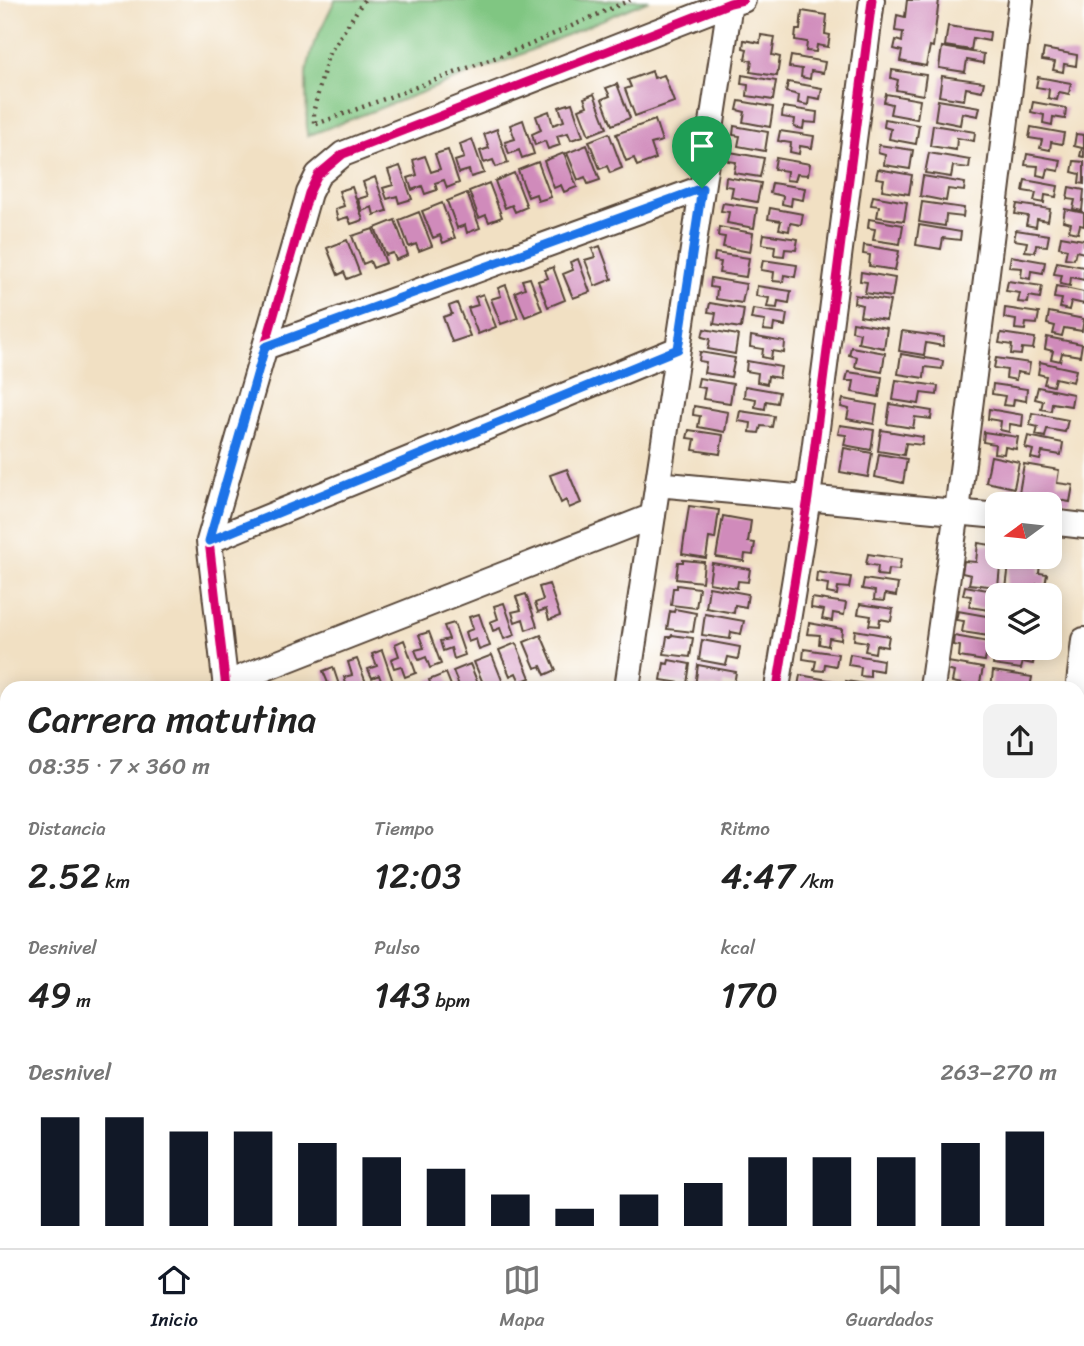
<!DOCTYPE html>
<html lang="es">
<meta charset="utf-8">
<style>
:root{--surface:#fff;--page:#f2f2f2;--text:#222;--muted:#767676;--line:#e0e0e0;--accent:#111827}
body{margin:0;font-family:Sriracha,sans-serif;background:var(--page);color:var(--text);height:100vh;display:flex;flex-direction:column;font-size:26px;white-space:nowrap}
*{box-sizing:border-box;margin:0}
p{font-size:23px;color:var(--muted)}
.icon{flex:none;width:38px;height:38px;fill:none;stroke:currentColor;stroke-width:2;stroke-linecap:round;stroke-linejoin:round}
.map{position:relative;flex:1;overflow:hidden}
.side{position:absolute;left:0px;top:681px;width:1085px;height:569px;display:flex;flex-direction:column;background:var(--surface);border-radius:21px 21px 0 0;box-shadow:0 4px 18px #0003}
.side>*{flex:none}
.needle{width:46px;rotate:255deg}
.tools{position:absolute;left:985px;top:492px;display:grid;gap:14px}
.tools a{display:grid;place-items:center;width:77px;height:77px;border-radius:14px;background:var(--surface);box-shadow:0 4px 18px #0003;font-size:35px}
.pin{position:absolute;display:grid;place-items:center;width:60px;height:60px;color:#fff;margin:-72px -30px;border-radius:50% 50% 50% 0;rotate:-45deg;box-shadow:0 0 7px #0007}
.pin .icon{rotate:45deg}
.round{display:grid;place-items:center;flex:none;width:74px;height:74px;border-radius:14px;background:var(--page)}
.summary{display:flex;align-items:center;justify-content:space-between;height:119px;padding:0 28px}
h1{font-size:38px;font-weight:600;line-height:52px}
.stats{display:grid;grid-template-columns:repeat(3,1fr);gap:10px;height:119px;padding:7px 28px}
.stats div{display:grid;align-content:center}
.stats b{font-size:35px;font-weight:600}
.stats small{font-size:19px;font-weight:400}
.stats p{font-size:19px}
.chart{height:196px;padding:14px 28px}
.chart p{display:flex;justify-content:space-between}
.chart svg{width:100%;height:126px;margin-top:7px;stroke:var(--accent);stroke-width:6}
.menu{display:flex;justify-content:space-around;align-items:center;height:98px;border-top:2px solid var(--line);background:var(--surface);font-size:19px;color:var(--muted)}
.menu a{display:grid;justify-items:center;gap:4px}
.menu .active{color:var(--accent)}
.map>svg:first-child{display:block}
</style>
<div class="map">
<svg width="1084" height="1248" viewBox="0 0 1084 1248">
<rect width="100%" height="100%" fill="#fff"/>
<filter id="ink" filterUnits="userSpaceOnUse"><feTurbulence type="fractalNoise" baseFrequency=".0143" numOctaves="2"/><feDisplacementMap in="SourceGraphic" scale="14" xChannelSelector="R" yChannelSelector="G"/><feConvolveMatrix kernelMatrix="1 2 1 2 8 2 1 2 1" color-interpolation-filters="sRGB"/></filter>
<filter id="wash" filterUnits="userSpaceOnUse"><feTurbulence type="fractalNoise" baseFrequency=".00686" numOctaves="4" result="noise"/><feDisplacementMap in="SourceGraphic" scale="28" xChannelSelector="R" yChannelSelector="G"/><feGaussianBlur stdDeviation="1.57" result="paint"/><feColorMatrix in="noise" values="0 0 0 0 0 0 0 0 0 0 0 0 0 0 0 0 0 1.4 0 .05"/><feComposite in="paint" operator="in"/></filter>
<g filter="url(#wash)">
<rect width="100%" height="100%" fill="#f1e0c3"/>
<path fill="#80c682" stroke="#5e7850" stroke-width="2" d="M 335,0 L 649,0 L 515,57 L 307,136 L 306,73 L 314,43 Z"/>
<g fill="none" stroke-linecap="round" stroke-linejoin="round">
<path stroke="#57add3" stroke-width="44" d="M 0,1200 L 7,1207
M 46,1242 L 52,1248"/>
</g>
<g id="blocks">
<path fill="#d08bbb" d="M 907,0 L 939,0 L 933,47 L 930,46 L 926,66 L 900,61 L 902,51 L 894,49 L 896,40 L 902,42 L 903,32 L 895,31 L 897,15 L 905,17 Z
M 802,11 L 827,15 L 825,34 L 830,35 L 828,47 L 817,45 L 816,52 L 806,51 L 807,42 L 795,40 L 796,30 L 800,30 Z
M 948,26 L 990,32 L 989,41 L 973,38 L 971,50 L 945,46 Z
M 761,35 L 775,37 L 772,55 L 780,57 L 777,76 L 750,72 L 752,61 L 745,59 L 747,49 L 743,48 L 744,40 L 760,43 Z
M 942,47 L 984,54 L 983,63 L 967,60 L 965,72 L 939,68 Z
M 1044,49 L 1077,55 L 1076,66 L 1064,64 L 1063,72 L 1053,70 L 1055,62 L 1042,60 Z
M 791,56 L 825,62 L 823,73 L 811,71 L 810,79 L 801,77 L 802,69 L 789,67 Z
M 892,70 L 926,75 L 923,95 L 896,90 L 898,80 L 891,78 Z
M 652,71 L 654,78 L 664,75 L 674,102 L 635,116 L 625,89 L 631,87 L 628,80 Z
M 742,75 L 776,81 L 773,100 L 747,96 L 748,85 L 741,84 Z
M 942,76 L 984,82 L 982,91 L 966,88 L 964,100 L 939,96 Z
M 1038,77 L 1071,83 L 1069,94 L 1059,92 L 1057,100 L 1048,98 L 1049,89 L 1036,87 Z
M 788,82 L 822,88 L 820,99 L 809,97 L 808,105 L 798,103 L 799,95 L 786,92 Z
M 617,84 L 630,118 L 612,125 L 602,99 L 610,96 L 606,88 Z
M 594,94 L 607,128 L 589,135 L 579,109 L 587,106 L 584,98 Z
M 886,94 L 920,100 L 917,119 L 890,114 L 892,104 L 884,102 Z
M 938,100 L 980,107 L 978,116 L 962,113 L 960,125 L 935,120 Z
M 739,101 L 773,107 L 770,127 L 743,122 L 745,112 L 737,110 Z
M 1033,102 L 1066,108 L 1065,119 L 1053,117 L 1052,125 L 1043,123 L 1044,115 L 1031,112 Z
M 572,103 L 583,136 L 571,140 L 568,133 L 557,136 L 560,145 L 548,149 L 545,141 L 535,145 L 532,134 L 541,130 L 536,116 L 549,111 L 553,125 L 564,121 L 559,107 Z
M 783,107 L 817,112 L 816,123 L 804,122 L 803,129 L 794,127 L 795,119 L 782,117 Z
M 885,119 L 919,125 L 916,144 L 889,139 L 891,129 L 884,127 Z
M 523,120 L 534,154 L 522,158 L 519,150 L 509,154 L 505,142 L 515,139 L 510,125 Z
M 655,120 L 662,141 L 651,144 L 656,159 L 637,166 L 634,158 L 626,161 L 616,134 Z
M 933,125 L 975,132 L 974,141 L 957,138 L 956,150 L 930,146 Z
M 734,126 L 768,132 L 765,151 L 738,146 L 740,136 L 733,135 Z
M 1031,127 L 1064,133 L 1062,144 L 1051,142 L 1050,150 L 1040,148 L 1042,140 L 1029,138 Z
M 497,129 L 508,163 L 496,167 L 493,160 L 484,163 L 480,151 L 489,148 L 484,134 Z
M 780,131 L 814,136 L 812,148 L 800,146 L 799,154 L 790,152 L 791,143 L 778,141 Z
M 609,133 L 622,168 L 610,173 L 607,166 L 600,169 L 589,141 Z
M 1076,134 L 1084,135 L 1084,157 L 1080,156 L 1082,148 L 1074,146 Z
M 472,139 L 484,173 L 471,177 L 469,170 L 459,173 L 455,161 L 464,158 L 460,144 Z
M 587,145 L 600,180 L 588,184 L 585,177 L 578,180 L 567,153 Z
M 879,145 L 913,150 L 910,169 L 884,165 L 885,155 L 878,153 Z
M 448,150 L 459,183 L 447,188 L 444,180 L 435,183 L 437,190 L 425,194 L 422,186 L 412,190 L 408,178 L 417,175 L 413,160 L 425,156 L 431,172 L 440,169 L 435,154 Z
M 730,152 L 764,158 L 760,177 L 734,173 L 736,162 L 728,161 Z
M 564,153 L 577,187 L 564,192 L 561,185 L 554,188 L 544,161 Z
M 929,153 L 970,160 L 969,168 L 953,166 L 951,177 L 925,173 Z
M 1027,154 L 1061,160 L 1059,171 L 1048,169 L 1046,177 L 1037,175 L 1038,166 L 1025,165 Z
M 776,158 L 810,164 L 808,175 L 797,174 L 795,181 L 786,180 L 787,171 L 774,169 Z
M 1074,161 L 1084,162 L 1084,184 L 1079,183 L 1080,174 L 1072,172 Z
M 538,162 L 551,197 L 538,201 L 536,194 L 528,197 L 518,170 Z
M 400,166 L 412,199 L 399,203 L 397,196 L 387,199 L 383,188 L 393,185 L 388,170 Z
M 878,169 L 912,175 L 909,194 L 882,190 L 884,179 L 876,178 Z
M 514,173 L 527,207 L 515,212 L 512,205 L 505,208 L 495,181 Z
M 923,176 L 965,183 L 964,191 L 948,189 L 946,201 L 920,196 Z
M 375,177 L 387,211 L 374,215 L 372,207 L 362,211 L 358,199 L 368,196 L 363,182 Z
M 726,177 L 761,183 L 757,202 L 731,197 L 733,187 L 725,186 Z
M 1025,180 L 1058,186 L 1056,197 L 1045,195 L 1044,203 L 1034,201 L 1036,193 L 1023,191 Z
M 489,183 L 502,217 L 489,222 L 486,215 L 479,218 L 469,191 Z
M 772,183 L 805,188 L 803,200 L 792,198 L 791,206 L 782,204 L 783,196 L 770,193 Z
M 352,187 L 363,220 L 351,224 L 348,217 L 338,220 L 335,209 L 344,206 L 339,191 Z
M 1069,187 L 1084,190 L 1082,211 L 1073,209 L 1075,200 L 1067,199 Z
M 467,193 L 480,228 L 467,233 L 465,225 L 457,228 L 447,201 Z
M 873,196 L 907,202 L 904,221 L 877,217 L 879,206 L 871,205 Z
M 922,202 L 964,208 L 963,217 L 946,215 L 945,226 L 919,222 Z
M 442,203 L 455,238 L 443,243 L 440,235 L 433,238 L 422,211 Z
M 723,203 L 757,208 L 754,228 L 727,223 L 729,212 L 721,211 Z
M 1017,204 L 1050,209 L 1048,221 L 1037,219 L 1036,227 L 1026,225 L 1028,216 L 1015,214 Z
M 770,208 L 803,214 L 801,225 L 790,223 L 789,231 L 779,229 L 781,221 L 768,219 Z
M 1065,209 L 1084,213 L 1084,226 L 1080,225 L 1078,233 L 1069,231 L 1071,223 L 1063,221 Z
M 419,212 L 432,246 L 419,251 L 416,244 L 409,247 L 399,220 Z
M 869,219 L 903,225 L 900,244 L 873,240 L 875,229 L 868,228 Z
M 395,220 L 408,255 L 396,260 L 393,253 L 386,255 L 375,228 Z
M 919,225 L 961,232 L 960,240 L 943,238 L 941,249 L 916,245 Z
M 719,227 L 753,233 L 750,252 L 723,247 L 725,237 L 718,236 Z
M 373,229 L 386,263 L 373,268 L 370,261 L 363,264 L 352,236 Z
M 1016,230 L 1049,235 L 1047,246 L 1036,245 L 1035,252 L 1025,251 L 1027,242 L 1014,240 Z
M 764,234 L 798,239 L 796,250 L 785,249 L 784,256 L 774,255 L 775,246 L 762,244 Z
M 1061,236 L 1084,240 L 1084,253 L 1076,251 L 1074,259 L 1065,258 L 1067,249 L 1059,247 Z
M 347,240 L 360,274 L 347,279 L 344,272 L 338,275 L 327,248 Z
M 864,245 L 899,251 L 895,270 L 869,266 L 870,255 L 863,254 Z
M 600,246 L 612,279 L 595,286 L 585,260 L 595,257 L 592,249 Z
M 715,253 L 749,258 L 746,277 L 719,273 L 721,262 L 714,261 Z
M 1011,256 L 1045,262 L 1043,273 L 1031,271 L 1030,279 L 1021,277 L 1022,268 L 1009,267 Z
M 578,259 L 590,292 L 573,298 L 563,274 L 573,270 L 570,262 Z
M 763,260 L 797,265 L 795,277 L 784,275 L 783,282 L 773,281 L 774,272 L 761,270 Z
M 1057,262 L 1084,267 L 1084,280 L 1071,277 L 1070,286 L 1060,284 L 1062,275 L 1054,274 Z
M 553,267 L 565,300 L 548,307 L 538,281 L 548,278 L 545,270 Z
M 861,272 L 895,278 L 892,297 L 865,293 L 867,282 L 860,281 Z
M 530,278 L 542,310 L 525,317 L 515,292 L 525,288 L 522,280 Z
M 711,278 L 746,284 L 742,303 L 716,299 L 717,288 L 710,287 Z
M 1008,281 L 1042,286 L 1040,298 L 1029,296 L 1028,303 L 1018,302 L 1020,293 L 1006,291 Z
M 506,285 L 518,318 L 501,324 L 491,299 L 501,296 L 498,288 Z
M 757,286 L 791,291 L 789,303 L 778,301 L 777,308 L 767,307 L 769,298 L 756,296 Z
M 1056,286 L 1084,292 L 1084,304 L 1071,301 L 1069,310 L 1060,308 L 1062,299 L 1054,298 Z
M 483,294 L 496,327 L 478,334 L 468,308 L 478,305 L 475,297 Z
M 855,295 L 890,301 L 886,320 L 860,316 L 862,305 L 854,303 Z
M 457,303 L 470,336 L 452,342 L 443,317 L 452,314 L 449,306 Z
M 710,303 L 744,309 L 741,328 L 714,324 L 716,313 L 708,312 Z
M 1005,308 L 1039,313 L 1037,324 L 1026,323 L 1025,330 L 1015,329 L 1016,320 L 1004,318 Z
M 753,309 L 787,314 L 785,326 L 774,324 L 773,331 L 763,330 L 765,321 L 751,319 Z
M 1049,312 L 1084,319 L 1082,331 L 1064,328 L 1062,336 L 1053,334 L 1055,326 L 1047,324 Z
M 853,322 L 887,328 L 884,348 L 858,343 L 860,333 L 852,331 Z
M 704,329 L 738,335 L 735,354 L 708,349 L 710,339 L 702,337 Z
M 902,331 L 944,337 L 943,346 L 926,343 L 924,355 L 899,351 Z
M 1001,333 L 1035,338 L 1033,349 L 1022,348 L 1021,355 L 1011,354 L 1012,345 L 999,343 Z
M 751,336 L 785,342 L 784,353 L 772,351 L 771,359 L 762,357 L 763,349 L 750,347 Z
M 1047,337 L 1082,344 L 1080,356 L 1062,353 L 1060,361 L 1051,359 L 1053,351 L 1045,349 Z
M 851,347 L 885,353 L 882,372 L 855,367 L 857,357 L 849,355 Z
M 700,352 L 735,358 L 731,377 L 704,373 L 706,362 L 699,361 Z
M 901,354 L 943,361 L 942,369 L 925,367 L 924,378 L 898,374 Z
M 996,358 L 1030,363 L 1028,374 L 1017,372 L 1016,380 L 1006,378 L 1007,370 L 994,368 Z
M 747,361 L 781,367 L 779,378 L 768,376 L 767,384 L 757,382 L 758,373 L 746,371 Z
M 1040,362 L 1076,370 L 1073,382 L 1055,378 L 1053,386 L 1044,384 L 1046,376 L 1038,374 Z
M 848,372 L 882,377 L 879,397 L 852,392 L 854,381 L 846,381 Z
M 699,378 L 733,384 L 730,403 L 703,399 L 705,388 L 697,387 Z
M 896,380 L 938,386 L 937,395 L 921,393 L 919,404 L 893,400 Z
M 993,384 L 1027,389 L 1026,401 L 1014,399 L 1013,406 L 1003,405 L 1005,396 L 992,394 Z
M 745,386 L 779,392 L 777,403 L 766,401 L 765,409 L 755,407 L 756,399 L 744,397 Z
M 1038,387 L 1073,394 L 1071,406 L 1052,403 L 1051,411 L 1041,409 L 1043,401 L 1035,399 Z
M 843,399 L 877,405 L 874,424 L 847,419 L 849,409 L 841,407 Z
M 890,404 L 932,411 L 931,419 L 915,417 L 913,428 L 887,424 Z
M 694,406 L 728,412 L 725,432 L 698,427 L 700,416 L 693,415 Z
M 989,409 L 1023,415 L 1022,426 L 1010,424 L 1009,432 L 1000,430 L 1001,421 L 988,419 Z
M 740,411 L 774,416 L 772,427 L 761,426 L 759,433 L 750,432 L 751,423 L 738,421 Z
M 1032,413 L 1068,420 L 1065,432 L 1047,429 L 1045,437 L 1036,435 L 1038,427 L 1030,425 Z
M 840,425 L 874,430 L 871,450 L 844,445 L 846,435 L 838,434 Z
M 689,430 L 723,435 L 720,454 L 693,450 L 695,439 L 687,438 Z
M 881,430 L 923,437 L 922,445 L 906,443 L 904,455 L 878,451 Z
M 984,432 L 1018,437 L 1016,449 L 1005,447 L 1004,454 L 994,453 L 995,444 L 983,442 Z
M 1028,436 L 1063,443 L 1061,455 L 1042,452 L 1040,460 L 1031,458 L 1033,450 L 1025,448 Z
M 844,448 L 872,453 L 868,477 L 840,472 Z
M 879,454 L 907,459 L 903,483 L 875,477 Z
M 991,456 L 1019,462 L 1014,488 L 986,482 Z
M 1024,464 L 1059,470 L 1057,483 L 1073,485 L 1070,502 L 1019,493 Z
M 567,469 L 581,503 L 569,508 L 566,500 L 561,503 L 550,475 Z
M 689,506 L 719,510 L 715,539 L 709,538 L 706,558 L 682,554 Z
M 723,516 L 751,521 L 748,542 L 755,543 L 753,555 L 745,554 L 744,561 L 716,557 Z
M 978,543 L 998,546 L 998,556 L 1001,556 L 998,587 L 969,584 L 971,575 L 962,573 L 964,561 L 976,562 Z
M 868,554 L 901,559 L 899,570 L 888,569 L 887,576 L 877,575 L 878,566 L 866,564 Z
M 1010,556 L 1041,556 L 1039,573 L 1047,574 L 1045,585 L 1037,584 L 1036,593 L 1006,589 Z
M 683,560 L 704,562 L 702,582 L 676,579 L 678,562 L 683,562 Z
M 712,563 L 750,569 L 748,582 L 738,581 L 737,588 L 709,583 Z
M 817,572 L 851,577 L 849,588 L 838,587 L 837,595 L 827,593 L 828,584 L 816,582 Z
M 864,579 L 898,584 L 896,596 L 885,594 L 884,601 L 874,600 L 875,591 L 862,589 Z
M 549,584 L 560,616 L 549,620 L 546,609 L 538,612 L 535,603 L 543,600 L 539,587 Z
M 677,585 L 699,588 L 696,608 L 671,605 L 673,588 L 677,588 Z
M 965,586 L 999,592 L 996,611 L 969,607 L 971,596 L 963,595 Z
M 709,587 L 748,594 L 746,607 L 735,605 L 734,613 L 706,608 Z
M 526,594 L 537,626 L 526,630 L 523,619 L 515,622 L 512,612 L 521,610 L 516,597 Z
M 812,598 L 846,603 L 844,615 L 833,613 L 832,621 L 822,619 L 824,610 L 811,608 Z
M 504,603 L 515,635 L 504,639 L 500,628 L 493,631 L 490,622 L 498,619 L 494,606 Z
M 860,604 L 893,609 L 891,621 L 880,619 L 879,626 L 869,625 L 871,616 L 858,614 Z
M 675,609 L 696,613 L 693,632 L 667,629 L 670,611 L 674,612 Z
M 958,611 L 992,617 L 989,636 L 962,632 L 964,621 L 956,620 Z
M 479,614 L 490,646 L 479,650 L 476,639 L 468,642 L 465,632 L 473,629 L 469,617 Z
M 705,614 L 744,621 L 741,634 L 731,632 L 730,639 L 702,635 Z
M 454,623 L 465,655 L 454,659 L 451,648 L 443,651 L 440,641 L 449,639 L 444,626 Z
M 809,623 L 842,629 L 841,640 L 829,638 L 828,646 L 819,644 L 820,635 L 807,634 Z
M 855,630 L 889,636 L 887,647 L 876,645 L 875,653 L 865,651 L 867,642 L 854,640 Z
M 429,632 L 441,664 L 430,668 L 426,657 L 419,660 L 415,650 L 424,648 L 419,635 Z
M 541,635 L 556,670 L 545,675 L 541,666 L 535,668 L 524,642 Z
M 672,635 L 693,638 L 690,657 L 664,654 L 667,637 L 671,637 Z
M 954,636 L 989,642 L 985,661 L 959,657 L 960,646 L 953,645 Z
M 404,640 L 416,673 L 405,677 L 401,666 L 394,668 L 391,659 L 399,656 L 395,644 Z
M 702,640 L 740,647 L 738,659 L 728,657 L 726,665 L 699,660 Z
M 516,643 L 530,678 L 520,682 L 516,673 L 510,676 L 499,650 Z
M 996,648 L 1035,651 L 1033,664 L 1023,662 L 1021,669 L 993,665 Z
M 804,649 L 838,654 L 836,666 L 825,664 L 824,671 L 814,670 L 816,661 L 803,659 Z
M 382,650 L 393,682 L 383,686 L 379,675 L 372,678 L 368,669 L 377,666 L 372,654 Z
M 850,654 L 883,660 L 882,671 L 870,669 L 870,677 L 860,676 L 861,667 L 848,665 Z
M 492,655 L 505,688 L 493,688 L 492,685 L 485,688 L 474,662 Z
M 357,659 L 368,688 L 355,688 L 354,684 L 347,687 L 344,677 L 352,675 L 348,662 Z
M 669,660 L 690,664 L 687,684 L 661,680 L 664,663 L 668,664 Z
M 948,662 L 983,668 L 979,687 L 952,682 L 954,672 L 947,670 Z
M 470,664 L 480,688 L 460,688 L 453,671 Z
M 698,665 L 736,672 L 734,685 L 723,683 L 723,688 L 695,686 Z
M 333,667 L 340,688 L 316,688 L 328,683 L 323,671 Z
M 993,671 L 1032,677 L 1030,688 L 991,688 Z
M 446,673 L 452,688 L 432,688 L 429,680 Z
M 800,675 L 834,681 L 833,688 L 798,686 Z
M 846,681 L 879,686 L 879,688 L 845,688 Z
M 1078,889 L 1084,896 L 1082,922 L 1078,917 Z
M 1081,940 L 1084,943 L 1084,973 L 1078,965 L 1078,942 Z
M 685,1242 L 709,1242 L 712,1246 L 689,1248 Z
M 740,1242 L 764,1242 L 769,1248 L 744,1248 Z
M 930,1242 L 954,1242 L 958,1248 L 934,1248 Z
M 1005,1242 L 1038,1242 L 1034,1248 L 1009,1248 Z"/>
</g>
</g>
<g filter="url(#ink)">
<use href="#blocks" fill-opacity="0" stroke="#564537" stroke-width="2"/>
<g fill="none" stroke-linecap="round" stroke-linejoin="round">
<defs>
<path id="minor" d="M 265,347 L 702,188
M 657,484 L 998,516
M 1050,522 L 1084,526
M 209,541 L 678,349
M 225,684 L 653,516
M 226,688 L 209,541 L 309,193 L 318,175 L 343,154 L 730,3 L 743,0
M 627,688 L 730,3
M 777,688 L 808,498 L 872,0
M 932,688 L 957,511 L 1021,0
M 1078,692 L 1084,640
M 1078,844 L 1084,840
M 1078,1062 L 1084,1057
M 1078,1185 L 1084,1220
M 445,1242 L 455,1248
M 542,1248 L 543,1242
M 618,1248 L 624,1242
M 861,1248 L 867,1242"/>
</defs>
<use href="#minor" stroke="#564537" stroke-width="28"/>
<path stroke="#564537" stroke-width="4.5" stroke-dasharray="2 5" stroke-linecap="butt" d="M 364,0 L 328,55 L 314,109 L 314,125 L 527,46 L 630,0"/>
<use href="#minor" stroke="#fff" stroke-width="24"/>
<defs>
<path id="cycleway" d="M 226,688 L 209,541 L 309,193 L 318,175 L 343,154 L 730,3 L 743,0
M 777,688 L 808,498 L 872,0"/>
</defs>
<use href="#cycleway" stroke="#fff" stroke-width="13"/>
<use href="#cycleway" stroke="#d6006c" stroke-width="9"/>
</g>
</g>
<g fill="none" stroke-linecap="round" stroke-linejoin="round" filter="url(#ink)">
<defs>
<path id="route" d="M 702,188 L 678,349 L 209,541 L 265,347 Z"/>
</defs>
<use href="#route" stroke="#fff" stroke-width="14"/>
<use href="#route" stroke="#1a73e8" stroke-width="9"/>
</g>
</svg>
<div class="tools">
<a><svg class="needle" viewBox="-14 -14 28 28"><path d="M0-13l5 13h-10z" fill="#e53935"/><path d="M0 13l5-13h-10z" fill="#767676"/></svg></a>
<a><svg class="icon" aria-label="layers" viewBox="0 0 24 24"><path d="M12 4l9 5-9 5-9-5zM3 14l9 5 9-5"/></svg></a>
</div>
<div class="pin" style="left:702px;top:188px;background:#1e9e55"><svg class="icon" aria-label="arrive" viewBox="0 0 24 24"><path d="M6 21V4h12l-3 4 3 4H6"/></svg></div>
<section class="side">
<div class="summary"><div><h1>Carrera matutina</h1><p>08:35 · 7 × 360 m</p></div><a class="round"><svg class="icon" aria-label="share" viewBox="0 0 24 24"><path d="M12 15V3M7 8l5-5 5 5M5 13v7h14v-7"/></svg></a></div>
<div class="stats">
<div><p>Distancia</p><b>2.52<small> km</small></b></div>
<div><p>Tiempo</p><b>12:03</b></div>
<div><p>Ritmo</p><b>4:47<small> /km</small></b></div>
</div>
<div class="stats">
<div><p>Desnivel</p><b>49<small> m</small></b></div>
<div><p>Pulso</p><b>143<small> bpm</small></b></div>
<div><p>kcal</p><b>170</b></div>
</div>
<div class="chart"><p><span>Desnivel</span>263–270 m</p>
<svg viewBox="0 0 160 44" preserveAspectRatio="none"><path d="M5 44V6M15 44V6M25 44V11M35 44V11M45 44V15M55 44V20M65 44V24M75 44V33M85 44V38M95 44V33M105 44V29M115 44V20M125 44V20M135 44V20M145 44V15M155 44V11"/></svg>
</div>
</section>
</div>
<nav class="menu">
<a class="active"><svg class="icon" aria-label="home" viewBox="0 0 24 24"><path d="M3 11l9-7 9 7M6 9v11h12V9"/></svg>Inicio</a>
<a><svg class="icon" aria-label="map" viewBox="0 0 24 24"><path d="M3 6l6-2 6 2 6-2v14l-6 2-6-2-6 2zM9 4v14M15 6v14"/></svg>Mapa</a>
<a><svg class="icon" aria-label="saved" viewBox="0 0 24 24"><path d="M7 4h10v16l-5-4-5 4z"/></svg>Guardados</a>
</nav>
